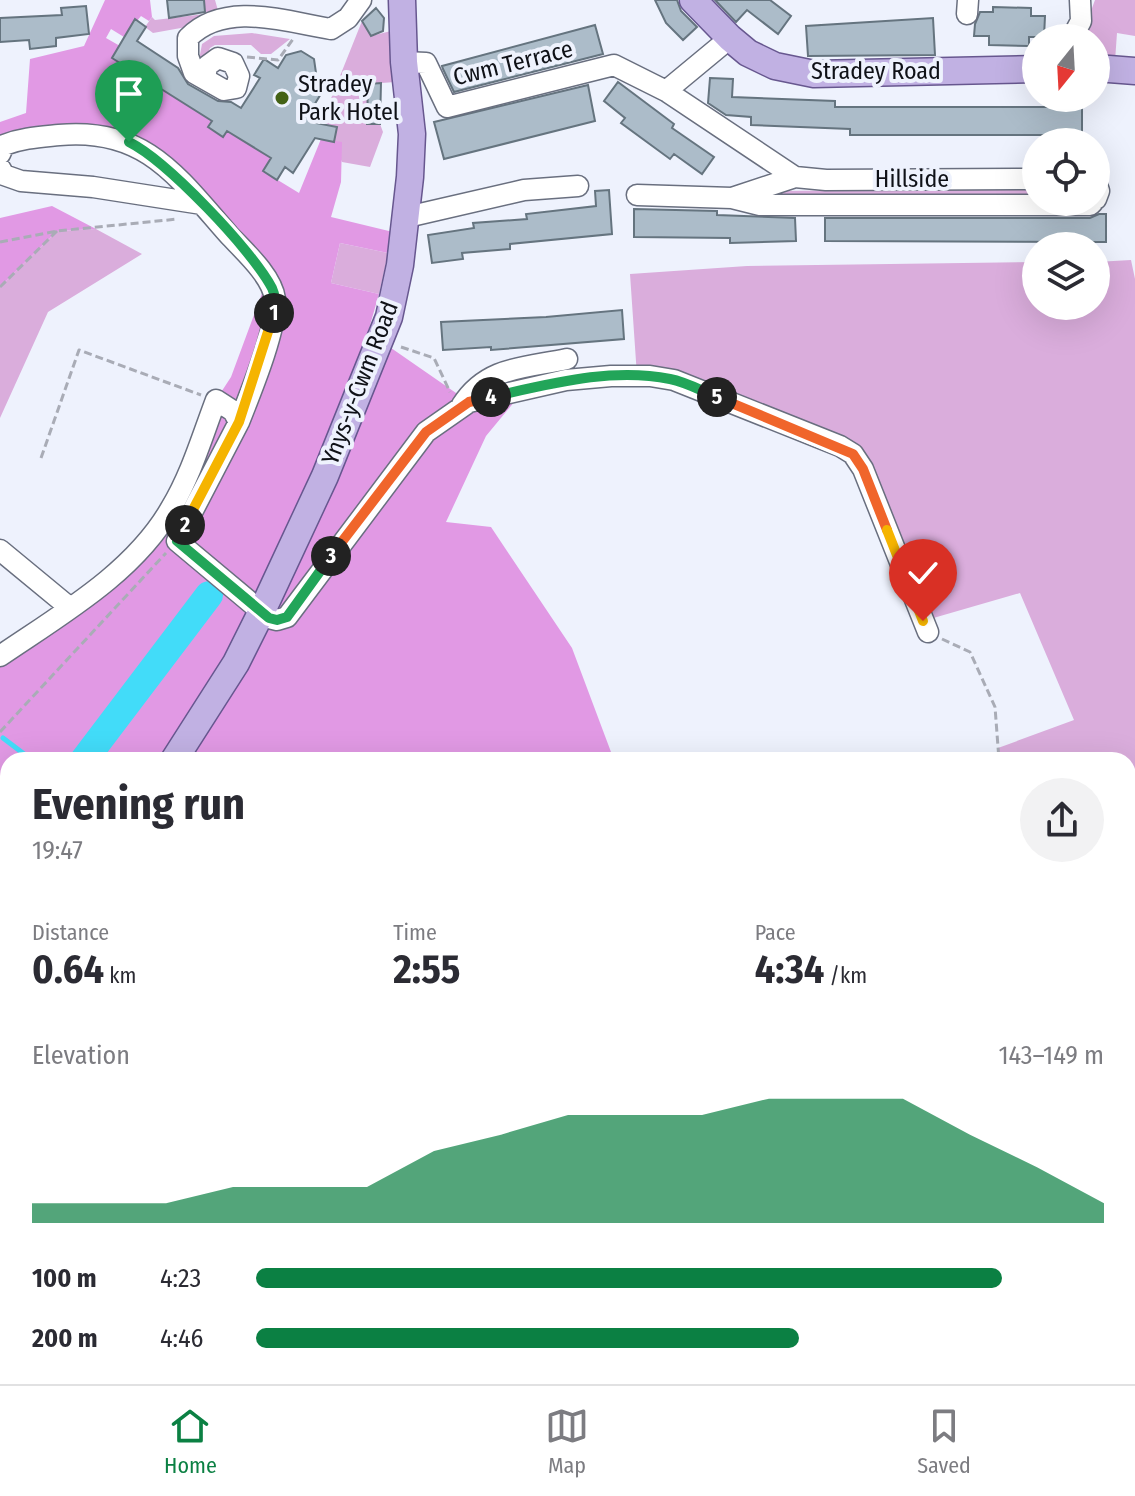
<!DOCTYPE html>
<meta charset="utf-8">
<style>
:root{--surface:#fff;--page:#f2f2f3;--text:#2b2b33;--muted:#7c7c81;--line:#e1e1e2;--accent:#0b8043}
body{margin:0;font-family:"Fira Sans Condensed",sans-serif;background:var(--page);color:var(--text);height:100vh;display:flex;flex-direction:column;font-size:30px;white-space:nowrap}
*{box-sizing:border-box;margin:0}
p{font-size:26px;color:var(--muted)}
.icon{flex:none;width:44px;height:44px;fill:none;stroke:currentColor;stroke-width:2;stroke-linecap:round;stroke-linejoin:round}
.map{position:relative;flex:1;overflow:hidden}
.sheet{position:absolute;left:0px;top:752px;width:1136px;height:632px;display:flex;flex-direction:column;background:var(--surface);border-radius:24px 24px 0 0;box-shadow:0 8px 32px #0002}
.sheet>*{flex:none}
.needle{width:52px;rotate:198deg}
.controls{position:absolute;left:1022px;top:24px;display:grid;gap:16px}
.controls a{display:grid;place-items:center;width:88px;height:88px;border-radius:50%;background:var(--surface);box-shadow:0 8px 32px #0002;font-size:40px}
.pin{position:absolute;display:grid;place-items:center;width:68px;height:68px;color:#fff;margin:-82px -34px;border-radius:50% 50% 50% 0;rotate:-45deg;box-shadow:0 0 8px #0007}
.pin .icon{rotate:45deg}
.km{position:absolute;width:40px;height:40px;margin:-20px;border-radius:50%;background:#222;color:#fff;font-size:22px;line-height:40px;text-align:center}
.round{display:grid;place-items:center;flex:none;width:84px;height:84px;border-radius:42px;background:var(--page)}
.overview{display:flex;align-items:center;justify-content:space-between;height:136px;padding:0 32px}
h1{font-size:44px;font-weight:700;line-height:60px}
.stats{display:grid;grid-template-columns:repeat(3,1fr);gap:12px;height:136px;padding:8px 32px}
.stats div{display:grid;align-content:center}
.stats b{font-size:40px;font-weight:700}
.stats small{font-size:22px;font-weight:400}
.stats p{font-size:22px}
.chart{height:224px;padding:16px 32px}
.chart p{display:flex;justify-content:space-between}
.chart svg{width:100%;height:144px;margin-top:8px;fill:var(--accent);opacity:.7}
ul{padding:0 32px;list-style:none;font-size:26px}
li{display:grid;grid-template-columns:128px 96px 1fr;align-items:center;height:60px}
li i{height:20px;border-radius:10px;background:var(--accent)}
.tab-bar{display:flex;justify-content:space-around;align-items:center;height:112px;border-top:2px solid var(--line);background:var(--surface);font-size:22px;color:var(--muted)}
.tab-bar a{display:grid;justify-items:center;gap:4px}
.tab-bar .current{color:var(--accent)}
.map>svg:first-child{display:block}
</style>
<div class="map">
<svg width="1135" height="1384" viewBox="0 0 1135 1384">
<rect width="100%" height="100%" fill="#eef2fd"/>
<path fill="#daaddc" d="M 204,0 L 215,0 L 221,21 L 250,26 L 225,30 L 220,21 L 153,33 L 145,27 L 152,17 L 155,20 L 205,14 Z
M 1095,0 L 1135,0 L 1135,36 L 1117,33 L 1115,61 L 1096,62 L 1096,38 L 1081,38 Z
M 362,21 L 371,36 L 391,31 L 395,82 L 368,84 L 367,123 L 380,124 L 383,132 L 370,167 L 342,162 L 324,125 L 328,106 Z
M 252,33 L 290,39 L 271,54 L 261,54 L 251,45 L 215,45 L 210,48 L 205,60 L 199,60 L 202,44 L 214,36 Z
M 1036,188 L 1036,200 L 755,195 L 782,191 Z
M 96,229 L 142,254 L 48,312 L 0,418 L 0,287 L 57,231 Z
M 340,243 L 388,253 L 379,294 L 331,283 Z
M 1131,260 L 1135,279 L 1135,842 L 1128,843 L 1128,760 L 999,760 L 998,748 L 1074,720 L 1020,593 L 923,621 L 853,454 L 637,376 L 630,274 L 747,266 L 1036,262 L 1036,306 L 1096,306 L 1096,262 Z
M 1128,1007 L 1135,1008 L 1135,1384 L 1128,1384 L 1127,1376 Z
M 399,1376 L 958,1376 L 962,1384 L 399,1384 Z"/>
<path fill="#e199e4" d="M 105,0 L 150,0 L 152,17 L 149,21 L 141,16 L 124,37 L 111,29 L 106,38 L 120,46 L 113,58 L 212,121 L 209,128 L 223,137 L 227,131 L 271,158 L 263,171 L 299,193 L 321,139 L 342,142 L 341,182 L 331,217 L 393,232 L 388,253 L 340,243 L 331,283 L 379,294 L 368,332 L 469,402 L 525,389 L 486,436 L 446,522 L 491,527 L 572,648 L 614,760 L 8,760 L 8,1376 L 209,1376 L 212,1384 L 0,1384 L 0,656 L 157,528 L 216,400 L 231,377 L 268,277 L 148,150 L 0,136 L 0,122 L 26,113 L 30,59 L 84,46 Z
M 52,206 L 96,229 L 57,231 L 0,287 L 0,218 Z
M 220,1376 L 399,1376 L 399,1384 L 222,1384 Z"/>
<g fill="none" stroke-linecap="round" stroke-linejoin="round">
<path stroke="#42dcf9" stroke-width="5" d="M 3,738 L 32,760
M 69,1376 L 71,1384"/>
<path stroke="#42dcf9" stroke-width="28" d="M 84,760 L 209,595
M 0,1126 L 8,1108"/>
</g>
<path fill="#acbcc9" stroke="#65747f" stroke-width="2" d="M 167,0 L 204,0 L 205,12 L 169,18 Z
M 655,0 L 677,0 L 681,11 L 697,27 L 683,40 L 666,23 Z
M 715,0 L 770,0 L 791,16 L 778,34 L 747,10 L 736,22 Z
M 86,6 L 89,34 L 56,38 L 56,46 L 30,49 L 29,40 L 0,42 L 0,18 L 62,15 L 61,8 Z
M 993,7 L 1031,8 L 1031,16 L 1045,16 L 1044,37 L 1029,37 L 1029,46 L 989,45 L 989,36 L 974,36 L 975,24 L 980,12 L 993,12 Z
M 376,8 L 384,18 L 383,31 L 371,36 L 362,21 Z
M 933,18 L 935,55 L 808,56 L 806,26 Z
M 135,19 L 146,27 L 137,41 L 178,68 L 188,84 L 218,101 L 231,102 L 241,108 L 260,78 L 254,75 L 264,59 L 278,68 L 286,55 L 301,51 L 314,59 L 316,73 L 308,84 L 322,92 L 310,112 L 317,116 L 316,123 L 337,127 L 334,142 L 315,138 L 293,173 L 285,167 L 277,180 L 263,171 L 271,158 L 227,131 L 223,137 L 208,127 L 212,121 L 112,58 Z
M 595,25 L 603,54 L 454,92 L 443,69 L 442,66 Z
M 710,78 L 733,79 L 732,97 L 835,101 L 835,107 L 1082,107 L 1082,135 L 850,135 L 850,129 L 751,125 L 751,117 L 726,115 L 708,103 Z
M 618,82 L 674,124 L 672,128 L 714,157 L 702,174 L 674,154 L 670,159 L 621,123 L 625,118 L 604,101 Z
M 381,83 L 380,124 L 367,124 L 368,84 Z
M 588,85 L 595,121 L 444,159 L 434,122 Z
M 609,190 L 612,234 L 510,244 L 510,249 L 462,253 L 463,259 L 432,263 L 428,235 L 474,228 L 473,223 L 527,219 L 526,214 L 596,206 L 595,191 Z
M 634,209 L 717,211 L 717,215 L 795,218 L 796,241 L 730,243 L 730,238 L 634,237 Z
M 1099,214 L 1106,214 L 1106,242 L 825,241 L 825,218 L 1090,218 Z
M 622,310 L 624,339 L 491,350 L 491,347 L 443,350 L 441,322 L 546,317 Z"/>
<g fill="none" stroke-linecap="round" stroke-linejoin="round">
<defs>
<path id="minor" d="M 967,14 L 968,0
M 1072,38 L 1081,21 L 1080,0
M 404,62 L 426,63 L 447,107 L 614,65 L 666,91 L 795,177
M 205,79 L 207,66 L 218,58 L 233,63 L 239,76 L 236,88 L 224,90 L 194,73 L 188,56 L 188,38 C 225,0 287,22 331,29 L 348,18 L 361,0
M 666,91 L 730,38
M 0,154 L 4,145 C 22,138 40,137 59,135 C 145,127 177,176 229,235 C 244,251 272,276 275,299 C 278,327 250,394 239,422
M 0,168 L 4,175 L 21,181 L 93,187 L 202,204
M 1096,182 L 1099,191 L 1096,199
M 637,195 L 732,198 L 760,205 L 1090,205 L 1093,202
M 732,198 L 795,177 L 826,180 L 1036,179
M 407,217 L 524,190 L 578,186
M 462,405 C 487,366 525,368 567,359
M 0,550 L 69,607
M 0,656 C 60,615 134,573 171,508 C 191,475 202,437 216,400 L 233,411 L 239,422 L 177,541 L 269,618 L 277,620 L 287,617 L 426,432 L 469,402 L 566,380 L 611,376 L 650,376 L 674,380 L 840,446 L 853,454 L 863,469 L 928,632"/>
<path id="major" d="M 693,0 L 730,38 L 748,53 L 775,66 L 814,74 L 1036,69
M 1096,68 L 1135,71
M 174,760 L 236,663 L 262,611 L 325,476 L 389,317 L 400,265 L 410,177 L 412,134 L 404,62 L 402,0
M 220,1376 L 222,1384"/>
</defs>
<use href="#minor" stroke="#696f7f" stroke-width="23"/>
<use href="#major" stroke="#67578f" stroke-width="29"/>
<path stroke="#a9acb6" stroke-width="3" stroke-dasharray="8 4" stroke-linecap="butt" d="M 247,57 L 278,60 L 293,39
M 0,242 L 57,231 L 178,219
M 0,287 L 57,231
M 401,347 L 434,358 L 450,392
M 41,458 L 79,350 L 201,395
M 942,639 L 970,652 L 995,707 L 999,760
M 0,732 L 166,553
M 1128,984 L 1135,994
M 0,1166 L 8,1144
M 0,1220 L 8,1243
M 0,1309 L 8,1288"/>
<use href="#minor" stroke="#fff" stroke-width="20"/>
<use href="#major" stroke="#c1b1e3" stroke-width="26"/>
</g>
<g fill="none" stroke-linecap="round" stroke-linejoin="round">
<defs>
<path id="split-1" d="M 129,142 C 167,161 252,250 272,288 C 276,296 275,304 274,313"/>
<path id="split-2" d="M 185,525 L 239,422 L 274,313"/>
<path id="split-3" d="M 185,525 L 177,541 L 269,618 L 277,620 L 287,617 L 331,556"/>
<path id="split-4" d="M 331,556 L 426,432 L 469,402 L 491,397"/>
<path id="split-5" d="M 491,397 C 550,384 611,367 670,379 C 686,382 702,391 717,397"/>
<path id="split-6" d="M 717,397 L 853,454 L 863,469 L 887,530"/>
<path id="split-7" d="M 887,530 L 923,621"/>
</defs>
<use href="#split-1" stroke="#fff" stroke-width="16"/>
<use href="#split-2" stroke="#fff" stroke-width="16"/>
<use href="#split-3" stroke="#fff" stroke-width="16"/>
<use href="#split-4" stroke="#fff" stroke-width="16"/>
<use href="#split-5" stroke="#fff" stroke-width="16"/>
<use href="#split-6" stroke="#fff" stroke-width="16"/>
<use href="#split-7" stroke="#fff" stroke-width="16"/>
<use href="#split-1" stroke="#22a559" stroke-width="10"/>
<use href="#split-2" stroke="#f5b400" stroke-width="10"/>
<use href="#split-3" stroke="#22a559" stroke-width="10"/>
<use href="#split-4" stroke="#f0652b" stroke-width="10"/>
<use href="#split-5" stroke="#22a559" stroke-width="10"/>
<use href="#split-6" stroke="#f0652b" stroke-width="10"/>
<use href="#split-7" stroke="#f5b400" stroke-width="10"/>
</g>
<circle fill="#446216" stroke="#eef2fd" stroke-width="3" cx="282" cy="98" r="8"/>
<g text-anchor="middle" stroke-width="8" stroke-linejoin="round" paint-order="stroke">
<g font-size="24" fill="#0f1117" stroke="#eef2fd">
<text transform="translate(513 63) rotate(-14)" y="8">Cwm Terrace</text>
<text x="876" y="79">Stradey Road</text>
<text x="912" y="187">Hillside</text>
<text transform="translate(360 383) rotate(-69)" y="8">Ynys-y-Cwm Road</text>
</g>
<g font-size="24" fill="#0f1117" stroke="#eef2fd" text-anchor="start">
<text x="298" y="92">Stradey<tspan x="298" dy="28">Park Hotel</tspan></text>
</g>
</g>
</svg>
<div class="controls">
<a><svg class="needle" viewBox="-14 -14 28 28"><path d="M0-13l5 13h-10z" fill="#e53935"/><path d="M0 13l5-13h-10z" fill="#7c7c81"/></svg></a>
<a><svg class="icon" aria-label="locate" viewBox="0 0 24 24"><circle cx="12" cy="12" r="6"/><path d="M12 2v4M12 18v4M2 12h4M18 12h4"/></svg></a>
<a><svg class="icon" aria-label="layers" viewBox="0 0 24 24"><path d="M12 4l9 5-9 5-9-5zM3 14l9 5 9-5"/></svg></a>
</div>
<div class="pin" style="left:129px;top:142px;background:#1e9e55"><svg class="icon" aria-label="arrive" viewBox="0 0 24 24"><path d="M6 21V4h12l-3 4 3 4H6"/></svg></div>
<div class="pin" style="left:923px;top:621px;background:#d93025"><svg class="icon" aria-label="check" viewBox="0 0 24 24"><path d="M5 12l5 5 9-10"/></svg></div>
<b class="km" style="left:274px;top:313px">1</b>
<b class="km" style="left:185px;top:525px">2</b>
<b class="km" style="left:331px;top:556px">3</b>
<b class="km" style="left:491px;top:397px">4</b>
<b class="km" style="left:717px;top:397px">5</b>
<section class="sheet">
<div class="overview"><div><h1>Evening run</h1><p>19:47</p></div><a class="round"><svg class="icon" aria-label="share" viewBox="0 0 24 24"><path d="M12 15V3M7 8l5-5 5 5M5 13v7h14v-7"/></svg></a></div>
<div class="stats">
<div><p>Distance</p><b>0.64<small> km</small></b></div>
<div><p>Time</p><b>2:55</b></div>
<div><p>Pace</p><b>4:34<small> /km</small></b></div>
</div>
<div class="chart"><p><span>Elevation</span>143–149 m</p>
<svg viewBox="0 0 160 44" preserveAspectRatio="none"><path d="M0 44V38L10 38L20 38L30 33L40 33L50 33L60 22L70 17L80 11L90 11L100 11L110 6L120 6L130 6L140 17L150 27L160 38V44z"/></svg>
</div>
<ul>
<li><b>100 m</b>4:23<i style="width:88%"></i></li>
<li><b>200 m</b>4:46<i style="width:64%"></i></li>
</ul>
</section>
</div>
<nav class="tab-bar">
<a class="current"><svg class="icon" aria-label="home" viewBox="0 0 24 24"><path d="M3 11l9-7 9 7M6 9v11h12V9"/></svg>Home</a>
<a><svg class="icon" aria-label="map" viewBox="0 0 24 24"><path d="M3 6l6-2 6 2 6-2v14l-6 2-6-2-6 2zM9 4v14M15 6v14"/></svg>Map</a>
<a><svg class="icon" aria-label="saved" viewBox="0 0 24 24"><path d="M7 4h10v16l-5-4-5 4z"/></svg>Saved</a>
</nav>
